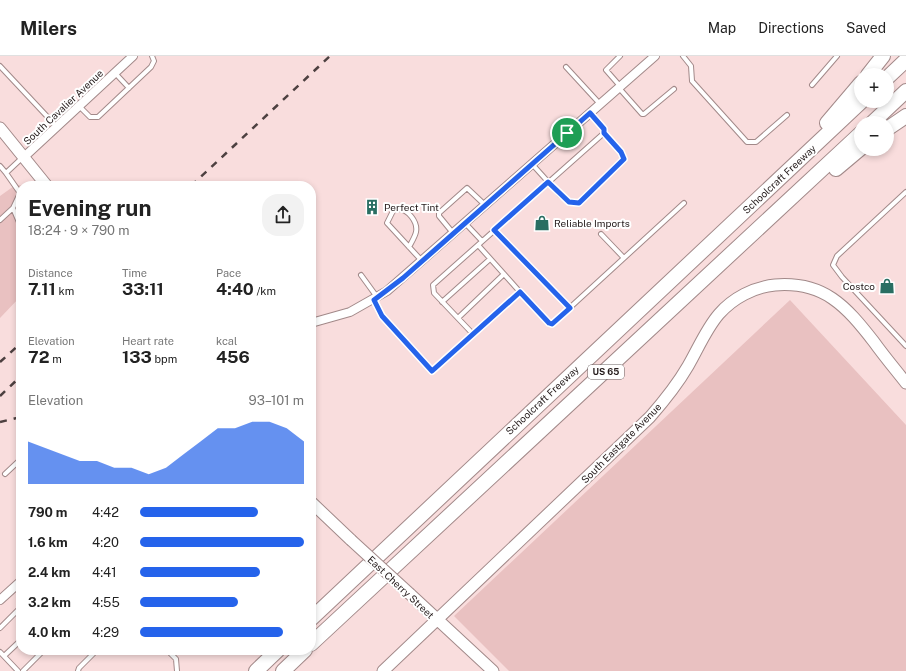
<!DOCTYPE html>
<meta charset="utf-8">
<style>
:root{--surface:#fff;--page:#f2f2f2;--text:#222;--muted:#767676;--line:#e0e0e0;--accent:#2563eb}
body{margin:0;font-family:"Public Sans",sans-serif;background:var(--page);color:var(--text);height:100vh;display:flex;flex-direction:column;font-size:15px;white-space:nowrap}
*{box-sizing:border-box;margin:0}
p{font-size:13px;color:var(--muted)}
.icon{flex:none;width:22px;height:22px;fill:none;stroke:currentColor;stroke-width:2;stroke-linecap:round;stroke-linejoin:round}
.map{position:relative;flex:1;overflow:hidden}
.drawer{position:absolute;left:16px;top:125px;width:300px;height:474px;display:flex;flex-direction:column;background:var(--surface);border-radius:16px;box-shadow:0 2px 6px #0003}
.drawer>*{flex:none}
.buttons{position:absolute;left:854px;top:12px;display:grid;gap:8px}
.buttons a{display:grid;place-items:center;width:40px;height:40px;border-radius:50%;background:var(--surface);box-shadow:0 2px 6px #0003;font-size:20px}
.pin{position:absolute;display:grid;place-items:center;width:34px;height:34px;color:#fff;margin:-17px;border:2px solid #fff;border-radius:50%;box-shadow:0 1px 4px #0007}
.round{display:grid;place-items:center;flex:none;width:42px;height:42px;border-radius:16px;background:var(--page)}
.head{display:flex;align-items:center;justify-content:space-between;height:68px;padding:0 12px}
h1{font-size:22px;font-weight:700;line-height:30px}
.figures{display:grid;grid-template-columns:repeat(3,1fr);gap:6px;height:68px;padding:4px 12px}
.figures div{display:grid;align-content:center}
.figures b{font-size:17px;font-weight:700}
.figures small{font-size:11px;font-weight:400}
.figures p{font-size:11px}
.chart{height:112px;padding:8px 12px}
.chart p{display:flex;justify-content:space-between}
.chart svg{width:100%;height:72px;margin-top:4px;fill:var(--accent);opacity:.7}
ul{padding:0 12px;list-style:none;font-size:13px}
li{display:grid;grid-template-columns:64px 48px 1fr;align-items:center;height:30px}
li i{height:10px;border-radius:5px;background:var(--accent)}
header{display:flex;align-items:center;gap:24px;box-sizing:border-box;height:56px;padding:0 20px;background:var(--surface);border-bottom:1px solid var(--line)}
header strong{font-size:19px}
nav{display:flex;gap:22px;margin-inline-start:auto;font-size:14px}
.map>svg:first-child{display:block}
</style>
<header>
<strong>Milers</strong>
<nav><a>Map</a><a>Directions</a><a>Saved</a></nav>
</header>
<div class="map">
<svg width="906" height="615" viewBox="0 0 906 615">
<rect width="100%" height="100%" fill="#f9dddd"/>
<path fill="#e9c1c1" d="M 22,129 L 21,240 L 0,262 L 0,140 L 14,130 Z
M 790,244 L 906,369 L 906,615 L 509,615 L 454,560 Z"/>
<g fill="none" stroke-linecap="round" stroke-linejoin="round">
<defs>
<path id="lane" d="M 683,0 L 691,10 L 692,25 L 747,86 L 756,86 L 787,59
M 0,10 L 57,71
M 566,11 L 600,48
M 115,17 L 129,32
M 812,29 L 837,0
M 620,30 L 606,14 L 620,0
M 619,32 L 642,58 L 644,58 L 674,33
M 79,50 L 90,61 L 98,61 L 151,11 L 154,5 L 152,0
M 590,57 L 604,73 L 604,77 L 433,229 L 434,237 L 473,278 L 520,236 L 549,267 L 552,268 L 684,147
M 532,108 L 560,139 L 569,146 L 579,147 L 624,103 L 621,96 L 604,77
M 0,110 L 6,117 L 23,101
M 906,136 L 837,200 L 833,209 L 842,221 L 906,290
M 13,152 L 21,171
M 0,164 L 13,152 L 20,137 L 6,117
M 465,167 L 482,185
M 494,174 L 570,252
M 453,177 L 439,160 L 439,157 L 467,132 L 485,149
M 601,178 L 624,202
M 478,189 L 520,236
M 409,191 C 411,187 415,181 416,176 C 418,166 408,153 398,153 L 393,155 L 387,167 L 422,205
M 361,219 L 377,241
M 374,244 L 382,260 L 432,315 L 473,278
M 442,246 L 490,203
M 458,262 L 504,218
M 5,418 L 21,403
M 0,572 L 21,551
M 167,594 L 176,603 L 177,615
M 0,596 L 18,615
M 4,600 L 21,584
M 23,615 L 44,594
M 78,615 L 79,612 L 97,594"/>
<path id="street" d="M 24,101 L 133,0
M 311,267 L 350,256 L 387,235 L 655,0
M 0,544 L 21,525"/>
<path id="secondary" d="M 0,72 L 47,130
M 311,446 L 351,484
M 410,538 L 493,615
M 383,615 L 650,361 C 664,345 677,329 688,310 C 698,293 706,273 719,258 C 733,242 754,231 775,229 C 824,225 846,250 874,286 C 884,300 895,313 906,327"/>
<path id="highway" d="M 868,19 L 883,0
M 887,22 L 906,4
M 827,67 L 861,27
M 872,67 L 906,35
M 887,73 L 906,60
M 836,113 L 861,92
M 311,563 L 862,45
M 311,588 L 861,77
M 256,615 L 278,594
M 283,615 L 305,594"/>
</defs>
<use href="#lane" stroke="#a28989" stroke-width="6"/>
<use href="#street" stroke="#a28989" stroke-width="10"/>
<use href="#secondary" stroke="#a28989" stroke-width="13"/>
<use href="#highway" stroke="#a28989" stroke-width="16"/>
<use href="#lane" stroke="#fff" stroke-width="4"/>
<use href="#street" stroke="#fff" stroke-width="8"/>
<use href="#secondary" stroke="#fff" stroke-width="11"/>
<use href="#highway" stroke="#fff" stroke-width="14"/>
<path stroke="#4d4040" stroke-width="2.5" stroke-dasharray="7 7" stroke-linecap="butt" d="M 191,130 L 330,0
M 0,306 L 21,287
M 0,340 L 21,320
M 0,366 L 21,361"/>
<defs>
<path id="secondary-bridge" d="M 351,484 L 410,538"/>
</defs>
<use href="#secondary-bridge" stroke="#a28989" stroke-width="13" stroke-linecap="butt"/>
<use href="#secondary-bridge" stroke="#fff" stroke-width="11"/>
</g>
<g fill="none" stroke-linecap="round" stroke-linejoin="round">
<defs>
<path id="route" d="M 590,57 L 604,73 L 604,77 L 621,96 L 624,103 L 579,147 L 569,146 L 548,126 L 494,174 L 570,252 L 552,268 L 549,267 L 520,236 L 432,315 L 382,260 L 374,244 L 403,222 Z"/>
</defs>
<use href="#route" stroke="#fff" stroke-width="8"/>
<use href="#route" stroke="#2563eb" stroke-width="5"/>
</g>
<defs>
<symbol id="building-bare" viewBox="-9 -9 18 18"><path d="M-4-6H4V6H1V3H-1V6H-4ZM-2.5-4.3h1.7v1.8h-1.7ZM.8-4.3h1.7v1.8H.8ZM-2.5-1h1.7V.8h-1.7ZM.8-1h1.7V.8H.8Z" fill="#296e62" stroke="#fff" stroke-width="2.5" paint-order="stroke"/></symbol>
<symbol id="shop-bare" viewBox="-9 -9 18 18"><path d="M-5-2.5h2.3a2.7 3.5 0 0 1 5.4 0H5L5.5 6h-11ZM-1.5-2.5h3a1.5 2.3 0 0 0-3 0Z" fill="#296e62" stroke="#fff" stroke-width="2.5" paint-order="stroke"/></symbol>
</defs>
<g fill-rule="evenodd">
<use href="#building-bare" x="361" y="140" width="22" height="22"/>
<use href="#shop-bare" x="531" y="156" width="22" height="22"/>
<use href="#shop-bare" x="876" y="219" width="22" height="22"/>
</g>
<g text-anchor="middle" stroke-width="4" stroke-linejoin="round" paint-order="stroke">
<rect fill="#fff" stroke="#665f5f" stroke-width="1" x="588" y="309" width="36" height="14" rx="3"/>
<g font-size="9" font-weight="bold" fill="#241b1b">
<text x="606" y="319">US 65</text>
</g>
<g font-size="10" fill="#241b1b" stroke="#fff">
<text transform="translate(63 51) rotate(-43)" y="4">South Cavalier Avenue</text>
<text transform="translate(779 123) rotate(-43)" y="4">Schoolcraft Freeway</text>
<text transform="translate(542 344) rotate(-43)" y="4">Schoolcraft Freeway</text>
<text transform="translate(621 387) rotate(-45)" y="4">South Eastgate Avenue</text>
<text transform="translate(401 531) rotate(43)" y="4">East Cherry Street</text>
</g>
<g font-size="10" fill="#241b1b" stroke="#fff" text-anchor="start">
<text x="384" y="155">Perfect Tint</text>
<text x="554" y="171">Reliable Imports</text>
<text x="875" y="234" text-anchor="end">Costco</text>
</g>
</g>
</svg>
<div class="buttons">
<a>+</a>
<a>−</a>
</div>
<div class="pin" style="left:567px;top:77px;background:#1e9e55"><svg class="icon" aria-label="arrive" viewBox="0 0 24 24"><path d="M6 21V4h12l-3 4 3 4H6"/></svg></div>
<section class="drawer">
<div class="head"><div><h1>Evening run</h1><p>18:24 · 9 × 790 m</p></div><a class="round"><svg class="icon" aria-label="share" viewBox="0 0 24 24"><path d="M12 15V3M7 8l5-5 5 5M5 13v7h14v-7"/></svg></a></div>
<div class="figures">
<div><p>Distance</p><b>7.11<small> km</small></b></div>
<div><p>Time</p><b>33:11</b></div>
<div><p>Pace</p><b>4:40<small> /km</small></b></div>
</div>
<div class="figures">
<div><p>Elevation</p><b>72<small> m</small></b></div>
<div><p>Heart rate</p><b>133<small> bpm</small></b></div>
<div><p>kcal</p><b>456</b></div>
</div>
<div class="chart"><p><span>Elevation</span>93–101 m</p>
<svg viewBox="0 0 160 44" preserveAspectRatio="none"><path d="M0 44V18L10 22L20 26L30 30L40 30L50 34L60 34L70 38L80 34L90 26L100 18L110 10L120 10L130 6L140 6L150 10L160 18V44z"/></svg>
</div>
<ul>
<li><b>790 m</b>4:42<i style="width:72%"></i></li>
<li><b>1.6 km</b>4:20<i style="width:100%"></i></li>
<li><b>2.4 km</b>4:41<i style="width:73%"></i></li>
<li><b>3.2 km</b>4:55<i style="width:60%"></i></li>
<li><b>4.0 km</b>4:29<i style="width:87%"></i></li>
</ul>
</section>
</div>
